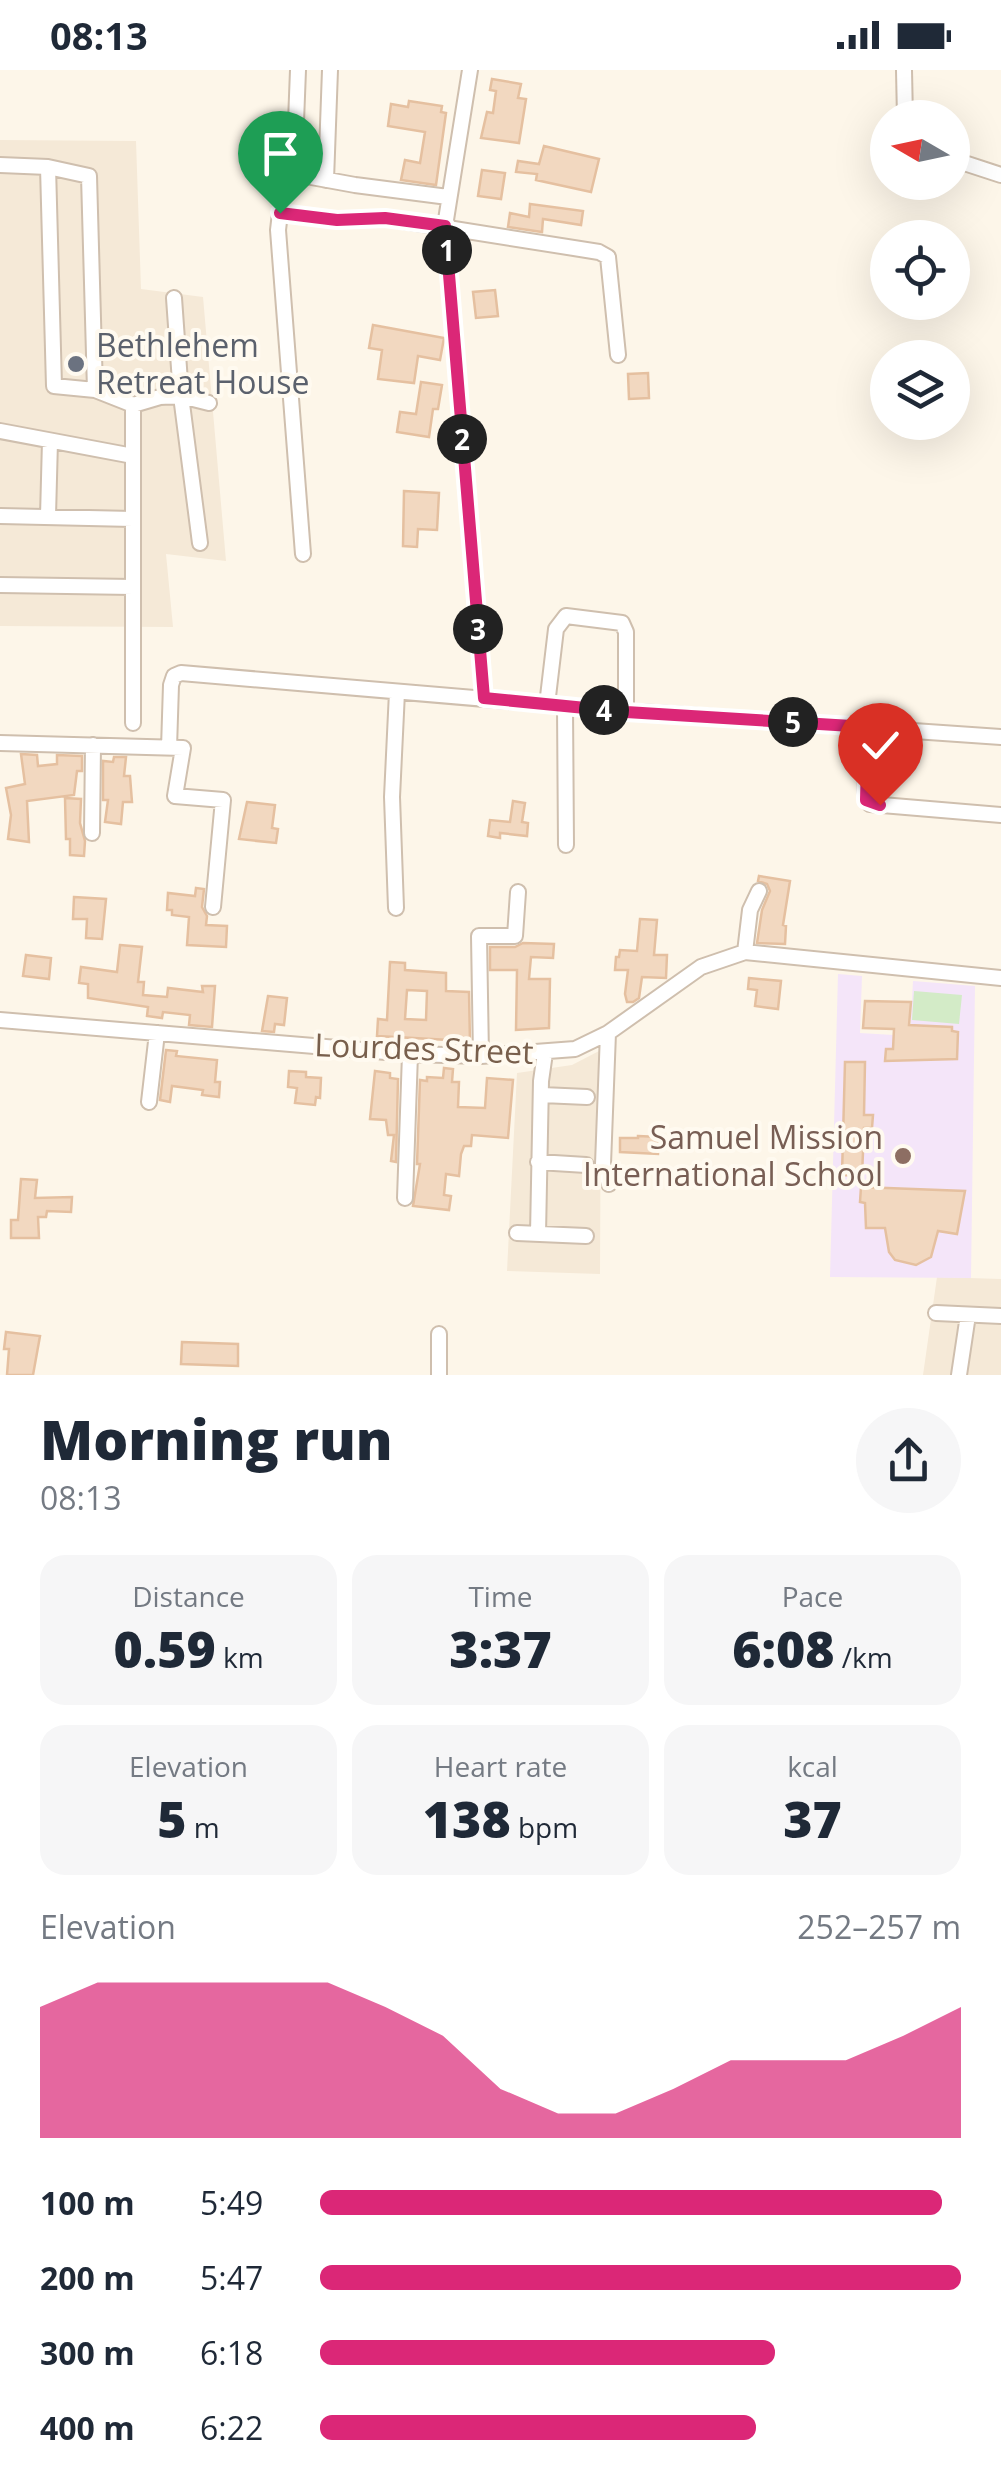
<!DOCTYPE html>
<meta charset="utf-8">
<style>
:root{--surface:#fff;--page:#f6f6f7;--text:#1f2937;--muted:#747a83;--accent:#db2777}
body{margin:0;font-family:"Open Sans",sans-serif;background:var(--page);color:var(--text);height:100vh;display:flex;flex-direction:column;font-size:38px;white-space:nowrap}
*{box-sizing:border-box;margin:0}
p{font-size:32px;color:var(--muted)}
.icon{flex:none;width:55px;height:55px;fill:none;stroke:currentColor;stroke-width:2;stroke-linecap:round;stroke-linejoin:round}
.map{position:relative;height:1305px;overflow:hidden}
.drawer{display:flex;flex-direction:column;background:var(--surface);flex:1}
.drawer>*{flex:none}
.needle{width:65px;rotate:279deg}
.tools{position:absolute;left:870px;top:30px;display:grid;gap:20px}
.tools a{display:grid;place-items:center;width:100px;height:100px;border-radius:50%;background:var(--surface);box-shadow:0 10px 40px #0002;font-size:50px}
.pin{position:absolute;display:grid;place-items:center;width:85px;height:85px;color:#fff;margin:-102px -42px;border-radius:50% 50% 50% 0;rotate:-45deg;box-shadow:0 0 10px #0007}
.pin .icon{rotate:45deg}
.km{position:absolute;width:50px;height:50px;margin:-25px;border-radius:50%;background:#222;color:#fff;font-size:28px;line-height:50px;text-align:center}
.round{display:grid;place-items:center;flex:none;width:105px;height:105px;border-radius:52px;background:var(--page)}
.head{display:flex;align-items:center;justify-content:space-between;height:170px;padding:0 40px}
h1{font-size:55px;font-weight:800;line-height:75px}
.stats{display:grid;grid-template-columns:repeat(3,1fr);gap:15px;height:170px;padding:10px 40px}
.stats div{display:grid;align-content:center;border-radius:25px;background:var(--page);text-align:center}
.stats b{font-size:50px;font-weight:800}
.stats small{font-size:28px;font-weight:400}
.stats p{font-size:28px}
.chart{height:280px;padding:20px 40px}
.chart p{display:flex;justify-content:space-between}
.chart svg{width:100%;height:180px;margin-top:10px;fill:var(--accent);opacity:.7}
ul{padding:0 40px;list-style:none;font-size:32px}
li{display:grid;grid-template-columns:160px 120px 1fr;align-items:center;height:75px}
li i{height:25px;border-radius:12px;background:var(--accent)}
.status{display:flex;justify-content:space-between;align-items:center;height:70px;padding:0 50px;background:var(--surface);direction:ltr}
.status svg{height:28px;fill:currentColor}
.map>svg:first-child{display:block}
</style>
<div class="status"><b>08:13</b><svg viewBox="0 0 49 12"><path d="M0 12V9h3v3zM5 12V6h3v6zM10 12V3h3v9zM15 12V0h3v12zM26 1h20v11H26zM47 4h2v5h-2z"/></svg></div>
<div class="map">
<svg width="1001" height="1305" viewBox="0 0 1001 1305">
<rect width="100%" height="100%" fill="#fdf6e9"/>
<path fill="#f5e9d7" d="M 0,70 L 136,71 L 141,219 L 203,227 L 226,491 L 166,484 L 173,557 L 0,556 Z
M 601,980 L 600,1204 L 507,1201 L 517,1003 L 572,995 Z
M 937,1207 L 1001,1209 L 1001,1305 L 923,1305 Z"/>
<path fill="#f4e5f9" d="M 838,904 L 862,906 L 860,963 L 910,966 L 913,911 L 975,916 L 971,1208 L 830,1207 Z"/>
<path fill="#d3ebc7" d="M 914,921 L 962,925 L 959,954 L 912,950 Z"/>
<path fill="#f2d8c0" stroke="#e5c0a0" stroke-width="2.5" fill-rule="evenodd" d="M 492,9 L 521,14 L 518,28 L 526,29 L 519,73 L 481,68 L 487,42 L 493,43 L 496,21 L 490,20 Z
M 409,31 L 442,36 L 441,42 L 446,43 L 436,115 L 401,110 L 405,90 L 420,93 L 425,62 L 388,56 L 391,34 L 408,37 Z
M 544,76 L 599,89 L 591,122 L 536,110 L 537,104 L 516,102 L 518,91 L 539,94 Z
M 482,100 L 505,103 L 501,129 L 478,126 Z
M 530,134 L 583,141 L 581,155 L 543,149 L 542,162 L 508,157 L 510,143 L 529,147 Z
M 495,220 L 498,246 L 476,248 L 473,222 Z
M 373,255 L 444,268 L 440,290 L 418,286 L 414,313 L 378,309 L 382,280 L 369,278 Z
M 648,303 L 649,328 L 629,329 L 628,304 Z
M 421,312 L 442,315 L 438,339 L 433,339 L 429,367 L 397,362 L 400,342 L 416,344 Z
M 404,421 L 439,423 L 437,460 L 418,459 L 417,477 L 403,476 Z
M 21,684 L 37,685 L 38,696 L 57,694 L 57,685 L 82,686 L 82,701 L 77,701 L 74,725 L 27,731 L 29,772 L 8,769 L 11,745 L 6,718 L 25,714 Z
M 114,687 L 126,687 L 124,706 L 130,706 L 132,732 L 123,732 L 121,754 L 105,752 L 108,730 L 103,730 L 103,691 L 113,692 Z
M 65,728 L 81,729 L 80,753 L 85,771 L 84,786 L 70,785 L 70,769 L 66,769 Z
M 513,731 L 525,733 L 522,752 L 528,753 L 527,766 L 500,763 L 500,768 L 488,766 L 490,750 L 510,752 Z
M 247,732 L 275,735 L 272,758 L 278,759 L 276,773 L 239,769 Z
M 759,806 L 790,811 L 783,855 L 786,856 L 785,874 L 757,873 L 762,840 L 770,821 L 767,814 L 758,811 Z
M 196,818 L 204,819 L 202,837 L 207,846 L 206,855 L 227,856 L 226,877 L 187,875 L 189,847 L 172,845 L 172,840 L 167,840 L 168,823 L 195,826 Z
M 74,827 L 106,829 L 102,869 L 86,868 L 87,849 L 73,849 Z
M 640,849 L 657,850 L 654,885 L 667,885 L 666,908 L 642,907 L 639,928 L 633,932 L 627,932 L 625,924 L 628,900 L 615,900 L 616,887 L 619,887 L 620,880 L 637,881 Z
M 523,873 L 554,874 L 553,888 L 531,887 L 529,909 L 550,909 L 549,958 L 516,960 L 517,900 L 490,900 L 490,877 L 515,877 Z
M 120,875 L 142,877 L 138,912 L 144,912 L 143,925 L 167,927 L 168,918 L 203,922 L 202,916 L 215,916 L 212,957 L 189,955 L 190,945 L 163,942 L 162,948 L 147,946 L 148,937 L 88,928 L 88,914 L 79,913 L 81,897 L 117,902 Z
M 26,885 L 51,888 L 49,909 L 23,906 Z
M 390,892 L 405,893 L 405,900 L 446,903 L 446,921 L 469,922 L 470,973 L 449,974 L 449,970 L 377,966 L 378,949 L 387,950 ZM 407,920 L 427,921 L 426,950 L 405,949 Z
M 749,908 L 781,911 L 778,939 L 755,936 L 757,920 L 748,919 Z
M 268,926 L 287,928 L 284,955 L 275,954 L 274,962 L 262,961 Z
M 865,931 L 911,932 L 909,955 L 952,957 L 952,961 L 958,962 L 957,989 L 885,991 L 886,979 L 893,979 L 894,959 L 863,958 Z
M 166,980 L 177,981 L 176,986 L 217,990 L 215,1012 L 220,1012 L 219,1027 L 202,1025 L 203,1020 L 172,1016 L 170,1032 L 160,1030 Z
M 845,992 L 865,992 L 864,1045 L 873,1045 L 872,1058 L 864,1058 L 862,1106 L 842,1105 Z
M 444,998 L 453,999 L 452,1012 L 459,1012 L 458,1037 L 485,1038 L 487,1008 L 513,1010 L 508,1068 L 472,1065 L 471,1076 L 464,1076 L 461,1084 L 459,1106 L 446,1104 L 444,1125 L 451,1126 L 449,1140 L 413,1136 L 420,1094 L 417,1094 L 420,1010 L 427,1011 L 427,1007 L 443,1008 Z
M 289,1001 L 306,1002 L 306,1007 L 321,1008 L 320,1028 L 316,1027 L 315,1035 L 295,1033 L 297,1018 L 288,1017 Z
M 375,1001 L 390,1003 L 390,1008 L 398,1009 L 396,1092 L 391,1091 L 394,1065 L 388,1065 L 386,1050 L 370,1049 Z
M 638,1066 L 659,1067 L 658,1084 L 620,1082 L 620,1068 L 638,1068 Z
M 21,1109 L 37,1110 L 35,1128 L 72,1127 L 71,1142 L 47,1141 L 46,1147 L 38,1147 L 39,1168 L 11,1168 L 11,1150 L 18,1150 Z
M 861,1117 L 965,1121 L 957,1164 L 938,1161 L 931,1187 L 916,1195 L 895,1190 L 889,1182 L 885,1158 L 866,1158 L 865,1133 L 860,1132 Z
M 6,1262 L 40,1266 L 33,1305 L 7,1305 L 9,1279 L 4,1279 Z
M 182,1272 L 238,1274 L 238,1296 L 181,1294 Z"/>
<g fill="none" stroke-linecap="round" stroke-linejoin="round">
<defs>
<path id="minor" d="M 470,0 L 445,156 L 484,627
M 904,0 L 905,48
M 952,89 L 1001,105
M 0,95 L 48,97 L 89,106 L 95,320
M 48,97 L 54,316 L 95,320 L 133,335 L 160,327 L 181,326 L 209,333
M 284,102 L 355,115 L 448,127
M 294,104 L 298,0
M 326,110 L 330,0
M 174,228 L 181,326 L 200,473
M 133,335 L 133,653
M 0,361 L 133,386
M 0,446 L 133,449
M 48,446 L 50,371
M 303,484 L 278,160 L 280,143 L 337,150 L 385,148 L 599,182 L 608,187 L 618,285
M 0,515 L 133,517
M 547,635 L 556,559 L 566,546 L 622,553 L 626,562 L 626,641
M 565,637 L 566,775
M 868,657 L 865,721 L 870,734 L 1001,745
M 0,673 L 183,678 L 175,726 L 223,730 L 213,837
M 169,678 L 171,615 L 174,606 L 181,603 L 626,641 L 1001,667
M 92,763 L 93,675
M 396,838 L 392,727 L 397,622
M 745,882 L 750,840 L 759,821
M 0,950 L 410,984 L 481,986 L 575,979 L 608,963 L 701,897 L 745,882 L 1001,908
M 608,963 L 603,1094 L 609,1114
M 481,986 L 479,866 L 515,866 L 518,822
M 542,1025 L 587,1027
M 149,1032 L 157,963
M 538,1092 L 586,1095
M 405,1128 L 410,984
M 517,1163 L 586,1166
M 538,1164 L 541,1011 L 545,983
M 936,1243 L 1001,1246
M 439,1264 L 439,1305
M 959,1305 L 968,1245"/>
</defs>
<use href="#minor" stroke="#cfbfae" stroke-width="18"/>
<use href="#minor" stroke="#fff" stroke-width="14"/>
</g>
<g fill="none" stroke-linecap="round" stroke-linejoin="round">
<defs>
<path id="route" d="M 280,143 L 337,150 L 385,148 L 445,156 L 484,628 L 626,642 L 868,657 L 866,730 L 880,735"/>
</defs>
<use href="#route" stroke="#fff" stroke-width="20"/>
<use href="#route" stroke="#db2777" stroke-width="12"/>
</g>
<circle fill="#6b7280" stroke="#fffaf0" stroke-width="4" cx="76" cy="294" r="10"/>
<circle fill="#8d6e63" stroke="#fffaf0" stroke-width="4" cx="903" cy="1086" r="10"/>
<g text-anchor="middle" stroke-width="8" stroke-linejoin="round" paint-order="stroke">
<g font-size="32" fill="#5b616d" stroke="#fffaf0" text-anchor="start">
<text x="96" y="287">Bethlehem<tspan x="96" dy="37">Retreat House</tspan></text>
</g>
<g font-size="32" fill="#785f4c" stroke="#fffaf0">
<text transform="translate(424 979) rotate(2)" y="11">Lourdes Street</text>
</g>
<g font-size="32" fill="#785e54" stroke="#fffaf0" text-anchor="end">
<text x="883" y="1079">Samuel Mission<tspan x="883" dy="37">International School</tspan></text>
</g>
</g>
</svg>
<div class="tools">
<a><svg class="needle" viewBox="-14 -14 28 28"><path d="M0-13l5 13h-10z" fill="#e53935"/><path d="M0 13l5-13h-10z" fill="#747a83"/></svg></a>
<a><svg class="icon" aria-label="locate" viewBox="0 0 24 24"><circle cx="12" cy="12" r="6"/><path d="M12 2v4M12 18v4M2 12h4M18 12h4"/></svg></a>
<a><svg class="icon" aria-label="layers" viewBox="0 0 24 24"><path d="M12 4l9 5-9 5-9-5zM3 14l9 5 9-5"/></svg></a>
</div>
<div class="pin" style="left:280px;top:143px;background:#1e9e55"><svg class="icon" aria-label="arrive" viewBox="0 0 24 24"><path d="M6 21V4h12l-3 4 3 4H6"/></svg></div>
<div class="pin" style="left:880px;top:735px;background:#d93025"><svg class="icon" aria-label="check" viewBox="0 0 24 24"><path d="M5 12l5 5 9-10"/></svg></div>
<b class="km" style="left:447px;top:180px">1</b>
<b class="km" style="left:462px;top:369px">2</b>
<b class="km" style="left:478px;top:559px">3</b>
<b class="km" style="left:604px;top:640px">4</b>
<b class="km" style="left:793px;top:652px">5</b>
</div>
<section class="drawer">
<div class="head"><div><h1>Morning run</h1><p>08:13</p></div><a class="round"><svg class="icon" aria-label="share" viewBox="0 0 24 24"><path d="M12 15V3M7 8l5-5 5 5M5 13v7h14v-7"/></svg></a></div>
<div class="stats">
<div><p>Distance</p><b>0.59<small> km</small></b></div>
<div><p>Time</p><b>3:37</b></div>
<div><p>Pace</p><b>6:08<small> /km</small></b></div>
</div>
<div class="stats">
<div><p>Elevation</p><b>5<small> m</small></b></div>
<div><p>Heart rate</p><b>138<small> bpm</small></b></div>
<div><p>kcal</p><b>37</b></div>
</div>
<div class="chart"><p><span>Elevation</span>252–257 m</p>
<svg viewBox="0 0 160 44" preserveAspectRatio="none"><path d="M0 44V12L10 6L20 6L30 6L40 6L50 6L60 12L70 19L80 32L90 38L100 38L110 32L120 25L130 25L140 25L150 19L160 12V44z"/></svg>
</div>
<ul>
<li><b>100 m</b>5:49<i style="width:97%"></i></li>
<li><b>200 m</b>5:47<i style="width:100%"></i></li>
<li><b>300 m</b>6:18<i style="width:71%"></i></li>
<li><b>400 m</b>6:22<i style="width:68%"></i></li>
</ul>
</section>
